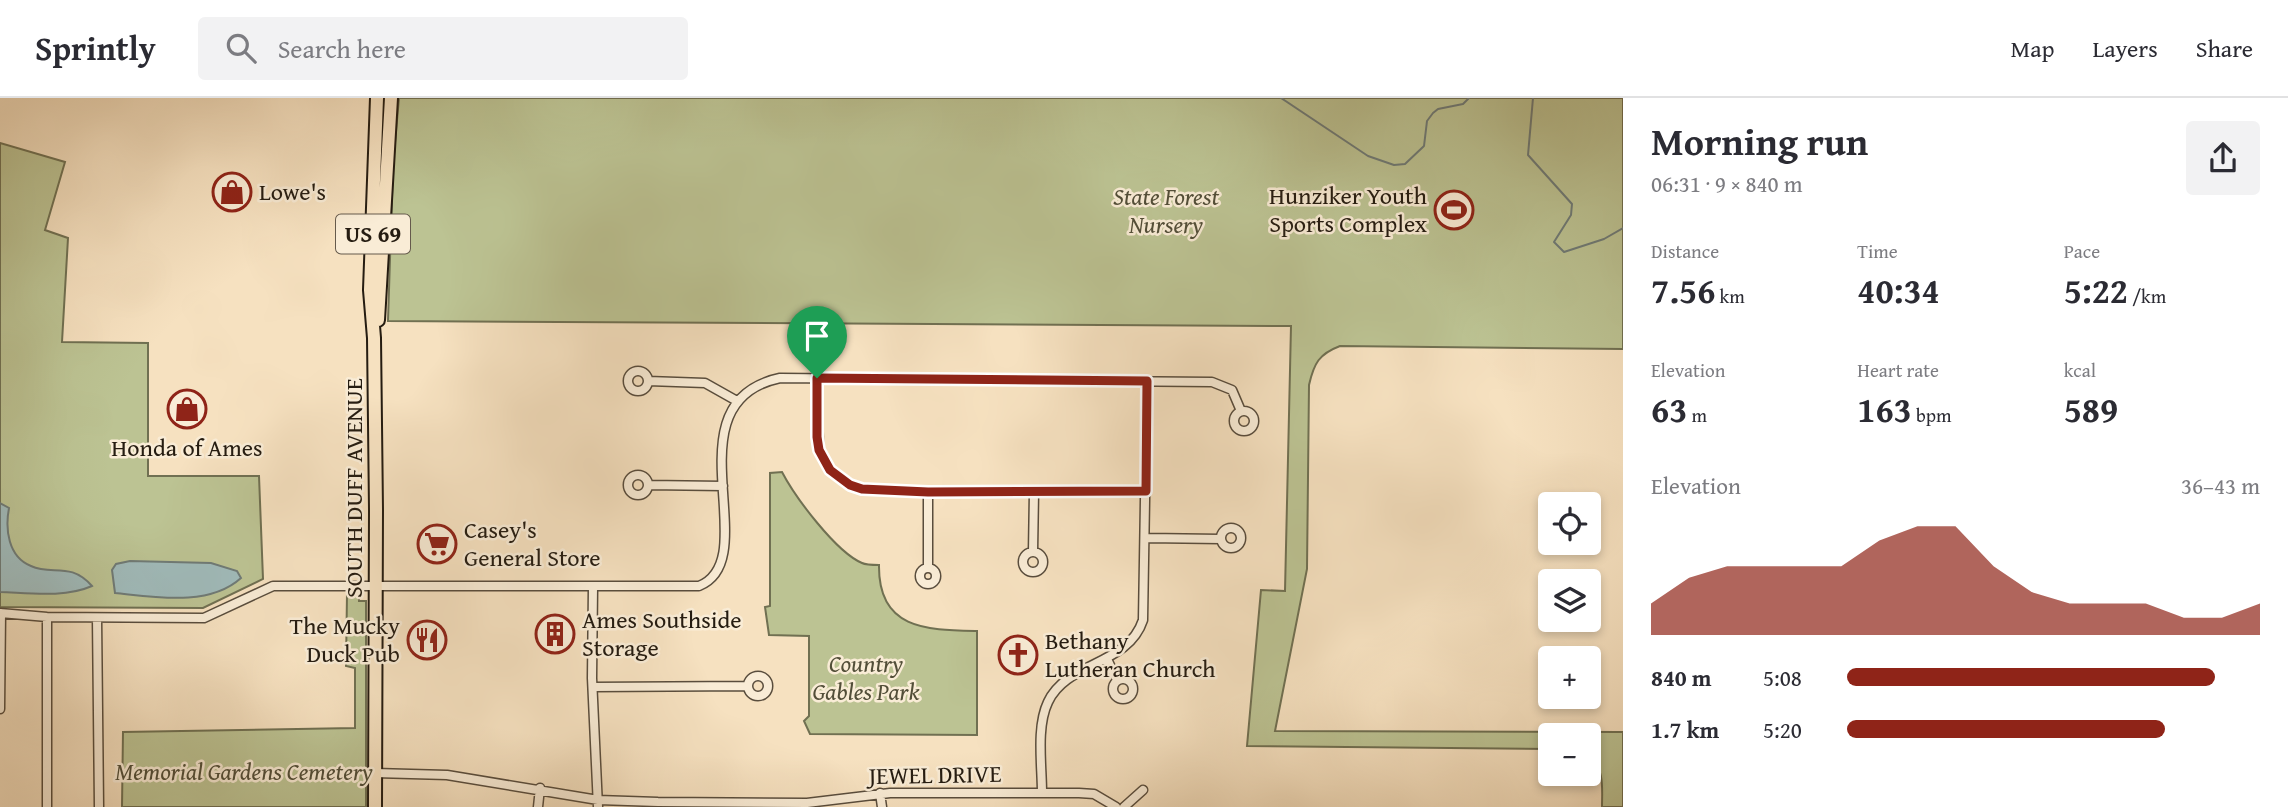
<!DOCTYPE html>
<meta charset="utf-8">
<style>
:root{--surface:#fff;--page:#f2f2f3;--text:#2b2b33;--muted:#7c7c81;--line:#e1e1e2;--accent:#8f2418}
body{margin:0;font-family:"Gentium Book Plus",serif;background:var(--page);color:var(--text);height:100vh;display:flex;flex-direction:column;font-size:26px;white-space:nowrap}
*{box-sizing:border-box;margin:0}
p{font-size:23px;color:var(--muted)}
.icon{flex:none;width:38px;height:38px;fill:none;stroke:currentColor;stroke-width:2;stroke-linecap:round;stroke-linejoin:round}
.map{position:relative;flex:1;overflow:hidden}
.sheet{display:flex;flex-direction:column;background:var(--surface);width:665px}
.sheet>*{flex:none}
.tools{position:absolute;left:1538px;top:394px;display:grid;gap:14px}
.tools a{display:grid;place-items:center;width:63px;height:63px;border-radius:7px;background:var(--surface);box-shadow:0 4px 10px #0003;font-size:35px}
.pin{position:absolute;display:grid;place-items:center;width:60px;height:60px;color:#fff;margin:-72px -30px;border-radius:50% 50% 50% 0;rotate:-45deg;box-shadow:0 0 7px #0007}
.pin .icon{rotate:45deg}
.round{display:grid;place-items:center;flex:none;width:74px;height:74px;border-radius:7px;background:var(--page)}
.summary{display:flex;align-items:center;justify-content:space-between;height:119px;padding:0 28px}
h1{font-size:38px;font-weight:800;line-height:52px}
.figures{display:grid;grid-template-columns:repeat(3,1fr);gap:10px;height:119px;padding:7px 28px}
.figures div{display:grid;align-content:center}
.figures b{font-size:35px;font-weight:800}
.figures small{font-size:19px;font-weight:400}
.figures p{font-size:19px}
.chart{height:196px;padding:14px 28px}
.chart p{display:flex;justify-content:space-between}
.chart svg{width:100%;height:126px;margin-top:7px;fill:var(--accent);opacity:.7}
ul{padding:0 28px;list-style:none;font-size:23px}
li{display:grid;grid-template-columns:112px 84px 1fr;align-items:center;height:52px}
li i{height:18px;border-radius:9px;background:var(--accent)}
header{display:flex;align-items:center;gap:42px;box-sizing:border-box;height:98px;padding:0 35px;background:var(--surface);border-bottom:2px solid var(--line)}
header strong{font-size:33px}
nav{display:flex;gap:38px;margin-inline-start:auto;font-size:24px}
.search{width:490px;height:63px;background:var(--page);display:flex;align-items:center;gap:18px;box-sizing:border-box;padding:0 24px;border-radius:7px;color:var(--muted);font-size:26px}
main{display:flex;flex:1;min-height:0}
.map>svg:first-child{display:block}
</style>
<header>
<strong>Sprintly</strong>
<div class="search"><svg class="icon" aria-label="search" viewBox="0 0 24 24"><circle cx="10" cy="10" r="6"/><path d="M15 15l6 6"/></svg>Search here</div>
<nav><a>Map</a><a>Layers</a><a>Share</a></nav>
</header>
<main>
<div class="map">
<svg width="1623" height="709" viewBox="0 0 1623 709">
<rect width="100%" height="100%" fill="#f6e1c0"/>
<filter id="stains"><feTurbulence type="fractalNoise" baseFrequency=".00286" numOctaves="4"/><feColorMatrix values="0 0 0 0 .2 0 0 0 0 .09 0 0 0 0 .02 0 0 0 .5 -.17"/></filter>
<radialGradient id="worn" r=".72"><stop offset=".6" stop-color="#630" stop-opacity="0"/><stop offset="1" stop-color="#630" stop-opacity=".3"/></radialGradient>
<path fill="#bcc393" stroke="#707052" stroke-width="2" d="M 399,0 L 1623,0 L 1623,251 L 1340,248 C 1319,256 1314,265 1309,287 L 1307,471 L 1275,633 L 1623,634 L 1623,709 L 1602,709 C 1602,690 1605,671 1589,659 L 1589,637 L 1550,637 L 1550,651 L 1247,648 L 1261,492 L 1285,493 L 1291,228 L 388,223 L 393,67 Z
M 0,45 L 65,64 L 45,132 L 68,140 L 62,244 L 148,245 L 148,378 L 259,378 L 263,481 L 203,510 L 0,509 Z
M 782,374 C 795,399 836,454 862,465 C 866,467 874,467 879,467 C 878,532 927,532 977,533 L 977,637 L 810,636 L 804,623 L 809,618 L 809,538 L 769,537 L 765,509 L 770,508 L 770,375 Z
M 359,495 L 359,503 L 366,503 L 366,709 L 122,709 L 123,634 L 355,630 L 355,570 L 346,568 L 347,496 Z"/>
<path fill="#a0bbbb" stroke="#6f7b77" stroke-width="2" d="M 0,405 L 9,410 C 5,431 8,459 31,468 C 52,478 70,463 92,488 C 65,500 29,495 0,494 Z
M 130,463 L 211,465 L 237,473 L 241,480 C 209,509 155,499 115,495 L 112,472 L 116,466 Z"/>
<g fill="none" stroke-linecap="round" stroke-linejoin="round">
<path stroke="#6f7b77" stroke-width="2" d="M 1281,0 L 1368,58 L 1394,67 L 1405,66 L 1424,48 L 1427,23 L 1433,15 L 1438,11 L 1463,6 L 1469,0
M 1533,0 L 1528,57 L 1572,106 L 1571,117 L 1554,144 L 1564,154 L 1604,141 L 1623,130"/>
<defs>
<path id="minor" d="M628 283a10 10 0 1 1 20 0a10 10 0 1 1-20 0Z
M 817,280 L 819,352 L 830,371 L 850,387 L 862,391 L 928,394 L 1146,393
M 648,283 L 705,285 L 737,303
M1234 323a10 10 0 1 1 20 0a10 10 0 1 1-20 0Z
M628 387a10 10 0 1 1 20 0a10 10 0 1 1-20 0Z
M 648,387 L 723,388
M1221 440a10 10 0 1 1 20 0a10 10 0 1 1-20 0Z
M 1147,440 L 1221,441
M1023 464a10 10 0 1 1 20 0a10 10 0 1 1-20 0Z
M 1033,454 L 1034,394
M920 478a8 8 0 1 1 16 0a8 8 0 1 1-16 0Z
M 928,470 L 928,394
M 593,489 L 592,580 L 598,709
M 0,515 L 47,519 L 204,520 L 273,488 L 699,488 C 767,461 666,304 780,280 L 1212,284 L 1232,292 L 1241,313
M 97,520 L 99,709
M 1107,561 L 1117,582
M748 588a10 10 0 1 1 20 0a10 10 0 1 1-20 0Z
M1113 591a10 10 0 1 1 20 0a10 10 0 1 1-20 0Z
M 593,589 L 748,588
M 0,611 L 1,515
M 375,675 L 447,677 L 598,702 L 658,704 L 807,705 L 890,695 L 1079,695 L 1094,696 L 1116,709
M 880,695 L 882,709
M 1042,695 C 1042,667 1036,629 1048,604 C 1067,563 1128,568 1143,522 L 1147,283
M 47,709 L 47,519
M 538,709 L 540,690
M 1124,709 L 1143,692"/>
<path id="primary" d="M 378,222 L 391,0
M 375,709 L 376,412 L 374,240 L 370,192 L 377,0"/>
</defs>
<use href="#minor" stroke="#594d3d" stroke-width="11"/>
<use href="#primary" stroke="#251c11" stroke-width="16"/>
<use href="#minor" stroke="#f9ecd6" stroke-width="8"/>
<use href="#primary" stroke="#f6e1c0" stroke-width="12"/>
</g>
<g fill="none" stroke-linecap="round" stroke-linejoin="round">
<defs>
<path id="route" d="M 817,280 L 1147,283 L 1146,393 L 928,394 L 862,391 L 850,387 L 830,372 L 819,352 L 817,339 Z"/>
</defs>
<use href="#route" stroke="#fff" stroke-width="14"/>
<use href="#route" stroke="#8f2418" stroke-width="9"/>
</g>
<defs>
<symbol id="shop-ring" viewBox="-11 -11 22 22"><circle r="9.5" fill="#f9ecd6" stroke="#8f2418" stroke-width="1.5"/><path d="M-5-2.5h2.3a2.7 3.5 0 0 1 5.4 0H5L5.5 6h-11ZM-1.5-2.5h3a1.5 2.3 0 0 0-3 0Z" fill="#8f2418"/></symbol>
<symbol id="stadium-ring" viewBox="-11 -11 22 22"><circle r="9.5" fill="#f9ecd6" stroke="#8f2418" stroke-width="1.5"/><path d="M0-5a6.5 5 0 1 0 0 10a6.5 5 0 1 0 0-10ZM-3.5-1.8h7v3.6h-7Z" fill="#8f2418"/></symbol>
<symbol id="supermarket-ring" viewBox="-11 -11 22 22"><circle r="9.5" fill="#f9ecd6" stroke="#8f2418" stroke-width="1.5"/><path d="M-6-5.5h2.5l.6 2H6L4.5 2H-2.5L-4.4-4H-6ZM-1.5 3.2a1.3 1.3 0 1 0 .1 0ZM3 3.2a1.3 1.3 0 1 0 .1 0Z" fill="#8f2418"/></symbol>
<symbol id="building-ring" viewBox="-11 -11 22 22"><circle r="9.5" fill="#f9ecd6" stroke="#8f2418" stroke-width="1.5"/><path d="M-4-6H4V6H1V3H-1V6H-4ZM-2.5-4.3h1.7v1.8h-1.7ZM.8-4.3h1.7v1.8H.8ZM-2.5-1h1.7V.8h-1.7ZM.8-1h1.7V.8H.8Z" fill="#8f2418"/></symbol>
<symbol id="restaurant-ring" viewBox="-11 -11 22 22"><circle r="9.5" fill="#f9ecd6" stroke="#8f2418" stroke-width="1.5"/><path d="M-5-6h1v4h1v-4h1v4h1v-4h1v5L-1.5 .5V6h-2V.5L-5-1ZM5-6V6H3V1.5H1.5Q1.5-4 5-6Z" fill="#8f2418"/></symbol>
<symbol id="church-ring" viewBox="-11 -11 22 22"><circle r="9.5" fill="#f9ecd6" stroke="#8f2418" stroke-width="1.5"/><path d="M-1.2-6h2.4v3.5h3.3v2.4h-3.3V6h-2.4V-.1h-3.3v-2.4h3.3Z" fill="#8f2418"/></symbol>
</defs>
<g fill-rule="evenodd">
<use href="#shop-ring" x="210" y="72" width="44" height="44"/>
<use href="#stadium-ring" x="1432" y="90" width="44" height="44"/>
<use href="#shop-ring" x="165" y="289" width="44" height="44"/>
<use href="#supermarket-ring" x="415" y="424" width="44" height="44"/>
<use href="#building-ring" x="533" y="514" width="44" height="44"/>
<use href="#restaurant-ring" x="405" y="520" width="44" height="44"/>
<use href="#church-ring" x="996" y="535" width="44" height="44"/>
</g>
<g text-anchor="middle" stroke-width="5" stroke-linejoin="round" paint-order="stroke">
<rect fill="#f9ecd6" stroke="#655a4c" stroke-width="2" x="336" y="116.5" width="74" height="39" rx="5"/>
<g font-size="23" font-weight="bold" fill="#251c11">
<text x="373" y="144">US 69</text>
</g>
<g font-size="24" fill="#251c11" stroke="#f9ecd6" text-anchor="start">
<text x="259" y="102">Lowe's</text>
<text x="1427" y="106" text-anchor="end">Hunziker Youth<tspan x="1427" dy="28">Sports Complex</tspan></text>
<text x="187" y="358" text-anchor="middle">Honda of Ames</text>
<text x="464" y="440">Casey's<tspan x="464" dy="28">General Store</tspan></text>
<text x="582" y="530">Ames Southside<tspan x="582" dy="28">Storage</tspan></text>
<text x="400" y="536" text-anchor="end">The Mucky<tspan x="400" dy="28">Duck Pub</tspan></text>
<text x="1045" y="551">Bethany<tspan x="1045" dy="28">Lutheran Church</tspan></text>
</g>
<g font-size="24" font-style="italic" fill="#524e38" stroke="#f9ecd6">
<text x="1166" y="107">State Forest<tspan x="1166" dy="28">Nursery</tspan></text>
<text x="866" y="574">Country<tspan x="866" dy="28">Gables Park</tspan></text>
<text x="244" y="682">Memorial Gardens Cemetery</text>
</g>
<g font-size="24" fill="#251c11" stroke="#f9ecd6">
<text transform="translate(354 390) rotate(-90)" y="8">SOUTH DUFF AVENUE</text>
<text transform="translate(935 677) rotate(-1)" y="8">JEWEL DRIVE</text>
</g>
</g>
<rect width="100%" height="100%" filter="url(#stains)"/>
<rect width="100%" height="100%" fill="url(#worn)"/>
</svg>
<div class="tools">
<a><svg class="icon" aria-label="locate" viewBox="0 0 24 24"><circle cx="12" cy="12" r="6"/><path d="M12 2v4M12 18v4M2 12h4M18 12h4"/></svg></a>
<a><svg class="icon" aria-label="layers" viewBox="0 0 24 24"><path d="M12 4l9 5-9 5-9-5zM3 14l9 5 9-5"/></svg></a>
<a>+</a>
<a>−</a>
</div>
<div class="pin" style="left:817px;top:280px;background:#1e9e55"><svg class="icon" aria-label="arrive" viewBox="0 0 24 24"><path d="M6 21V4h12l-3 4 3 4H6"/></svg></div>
</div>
<section class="sheet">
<div class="summary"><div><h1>Morning run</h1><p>06:31 · 9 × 840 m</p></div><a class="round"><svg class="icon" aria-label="share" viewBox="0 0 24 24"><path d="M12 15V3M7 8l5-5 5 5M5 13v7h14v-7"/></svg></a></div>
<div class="figures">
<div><p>Distance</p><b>7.56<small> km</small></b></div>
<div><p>Time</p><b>40:34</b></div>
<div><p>Pace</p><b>5:22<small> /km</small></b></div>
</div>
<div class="figures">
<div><p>Elevation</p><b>63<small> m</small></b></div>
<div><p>Heart rate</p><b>163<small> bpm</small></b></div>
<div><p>kcal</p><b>589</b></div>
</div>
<div class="chart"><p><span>Elevation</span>36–43 m</p>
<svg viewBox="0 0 160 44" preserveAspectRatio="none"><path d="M0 44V33L10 24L20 20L30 20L40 20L50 20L60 11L70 6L80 6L90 20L100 29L110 33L120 33L130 33L140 38L150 38L160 33V44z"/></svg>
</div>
<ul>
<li><b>840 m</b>5:08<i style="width:89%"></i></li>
<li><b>1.7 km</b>5:20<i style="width:77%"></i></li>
</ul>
</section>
</main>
